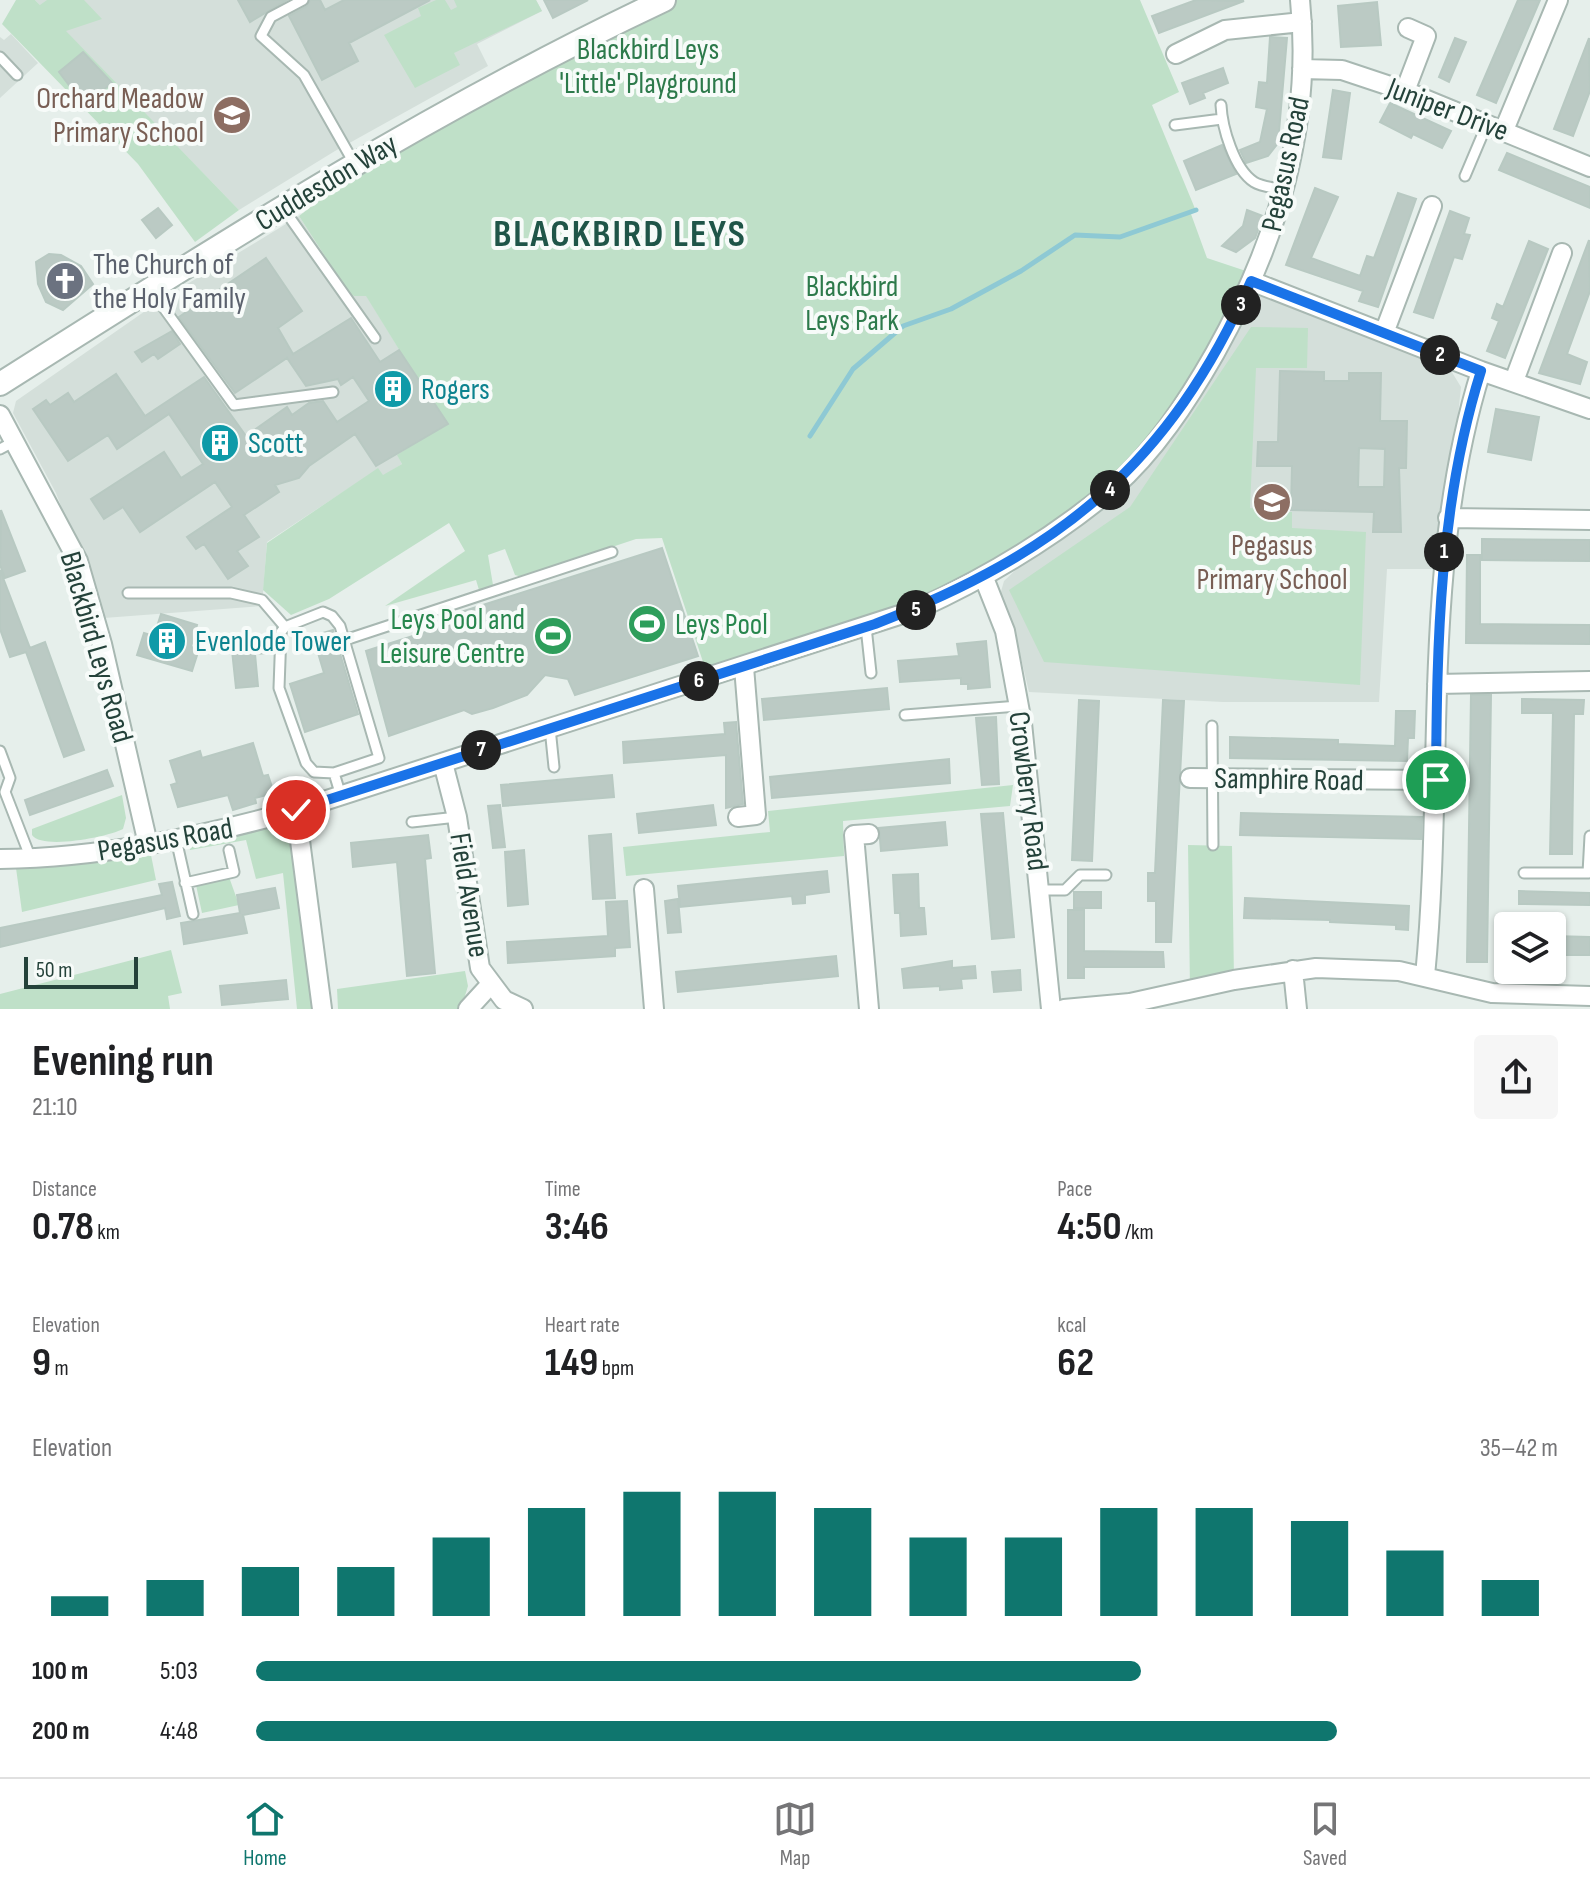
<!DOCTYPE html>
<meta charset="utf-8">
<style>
:root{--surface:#fff;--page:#f6f6f6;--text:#202124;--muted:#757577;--line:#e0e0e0;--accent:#0f766e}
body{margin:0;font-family:"Sofia Sans Condensed",sans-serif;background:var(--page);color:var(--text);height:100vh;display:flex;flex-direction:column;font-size:30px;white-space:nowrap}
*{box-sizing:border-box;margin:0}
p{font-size:26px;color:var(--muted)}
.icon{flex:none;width:44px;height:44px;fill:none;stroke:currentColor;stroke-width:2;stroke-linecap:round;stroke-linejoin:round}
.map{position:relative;height:1009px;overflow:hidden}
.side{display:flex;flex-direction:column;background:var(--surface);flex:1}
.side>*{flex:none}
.fabs{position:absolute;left:1494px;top:912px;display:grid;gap:16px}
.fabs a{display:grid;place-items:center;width:72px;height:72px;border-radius:8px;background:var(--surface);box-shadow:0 2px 6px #0004;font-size:40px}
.scale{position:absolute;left:24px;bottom:20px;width:114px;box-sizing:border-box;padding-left:8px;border:4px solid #24423a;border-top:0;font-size:22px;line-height:28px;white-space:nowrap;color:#24423a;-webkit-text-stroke:6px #f7fbf9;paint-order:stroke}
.pin{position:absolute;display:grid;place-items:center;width:68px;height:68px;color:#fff;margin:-34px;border:4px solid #fff;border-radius:50%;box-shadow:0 2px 8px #0007}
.km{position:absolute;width:40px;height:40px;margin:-20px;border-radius:50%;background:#222;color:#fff;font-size:22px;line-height:40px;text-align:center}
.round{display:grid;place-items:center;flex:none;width:84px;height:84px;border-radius:8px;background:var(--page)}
.overview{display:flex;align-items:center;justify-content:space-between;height:136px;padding:0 32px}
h1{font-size:44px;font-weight:700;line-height:60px}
.figures{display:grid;grid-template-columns:repeat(3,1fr);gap:12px;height:136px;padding:8px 32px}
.figures div{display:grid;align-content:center}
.figures b{font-size:40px;font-weight:700}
.figures small{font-size:22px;font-weight:400}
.figures p{font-size:22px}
.chart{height:224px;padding:16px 32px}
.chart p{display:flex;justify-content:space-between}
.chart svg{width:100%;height:144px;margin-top:8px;stroke:var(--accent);stroke-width:6}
ul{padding:0 32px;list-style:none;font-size:26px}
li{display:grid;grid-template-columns:128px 96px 1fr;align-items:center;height:60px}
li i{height:20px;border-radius:10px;background:var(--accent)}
.dock{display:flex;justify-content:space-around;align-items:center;height:112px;border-top:2px solid var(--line);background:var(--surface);font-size:22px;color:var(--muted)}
.dock a{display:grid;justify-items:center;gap:4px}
.dock .current{color:var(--accent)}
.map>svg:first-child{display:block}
</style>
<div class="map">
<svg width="1590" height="1009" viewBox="0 0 1590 1009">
<rect width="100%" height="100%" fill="#e6efeb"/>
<path fill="#d4dfda" d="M 35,0 L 536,0 L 542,11 L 477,44 L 488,66 L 335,151 L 239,210 Z
M 11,34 L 38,63 L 0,98 L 0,37 L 4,40 Z
M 299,216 L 348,292 L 366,295 L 445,424 L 398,456 L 402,464 L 383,476 L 378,469 L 267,542 L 262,606 L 104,618 L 56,493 L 13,413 L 16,401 L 161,300 Z
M 1251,281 L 1384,333 L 1450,369 L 1461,387 L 1442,569 L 1387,569 L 1379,702 L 1223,702 L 1029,692 L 1013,624 L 1000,595 L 1004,581 L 1057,531 Z"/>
<path fill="#bfe0c8" d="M 16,0 L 35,0 L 40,5 L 47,0 L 84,0 L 102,19 L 66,31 L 239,210 L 195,242 L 138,164 L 2,24 Z
M 436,0 L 445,0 L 451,10 L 457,7 L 454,0 L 536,0 L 542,11 L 454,53 L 460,65 L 415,88 L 384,35 L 421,16 L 418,8 Z
M 664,0 L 1140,0 L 1179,92 L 1152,105 L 1196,211 L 1191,214 L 1207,258 L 1246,271 L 1200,380 L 1114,486 L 984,578 L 744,667 L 705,668 L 662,538 L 636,539 L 522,577 L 515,575 L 505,549 L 488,555 L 493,585 L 479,590 L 476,580 L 385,606 L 465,551 L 449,523 L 329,599 L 291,615 L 263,590 L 267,543 L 378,468 L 383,475 L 402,464 L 397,455 L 445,424 L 366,296 L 354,296 L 348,292 L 299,216 L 360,169 Z
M 1251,327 L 1308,328 L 1307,368 L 1256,368 L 1250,508 L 1292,512 L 1292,528 L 1366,532 L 1360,685 L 1044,662 L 1009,590 L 1130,507 Z
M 1013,785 L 1010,806 L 843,821 L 844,856 L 626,876 L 623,847 L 770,832 L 768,811 Z
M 122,795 L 126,818 L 123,829 C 108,837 42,850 32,835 L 32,829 Z
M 277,823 L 293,832 L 314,1009 L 297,1009 L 283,873 L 256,879 L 246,840 L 190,850 L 189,843 Z
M 1188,845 L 1232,846 L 1234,980 L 1190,990 Z
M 151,855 L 156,880 L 22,912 L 16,868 Z
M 229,877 L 239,905 L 202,913 L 196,885 Z
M 171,950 L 182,993 L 168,996 L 170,1009 L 0,1009 L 0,994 Z
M 465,971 L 468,986 L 461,1009 L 338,1009 L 337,989 Z"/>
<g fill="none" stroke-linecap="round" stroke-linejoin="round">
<path stroke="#8ec9d4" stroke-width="5" d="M 810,436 L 853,369 L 903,326 L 951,309 L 1021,271 L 1075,235 L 1120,237 L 1196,210"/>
</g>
<path fill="#bbcac4" stroke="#b8c9c2" stroke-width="2" fill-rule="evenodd" d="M 238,0 L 287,0 L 250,22 Z
M 310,0 L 320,0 L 325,10 L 344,0 L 430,0 L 349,43 L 358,61 L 322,80 L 289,16 L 307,6 Z
M 544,0 L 588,0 L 553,18 Z
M 1196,0 L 1244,1 L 1159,33 L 1152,16 Z
M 1518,0 L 1540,0 L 1496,103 L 1477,95 Z
M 1377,2 L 1381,45 L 1341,47 L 1338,6 Z
M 1270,37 L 1287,38 L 1278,143 L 1268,156 L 1246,163 L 1240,150 L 1260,142 L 1267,109 L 1256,107 L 1259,82 L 1267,83 Z
M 1455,38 L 1466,42 L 1449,82 L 1439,77 Z
M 1589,38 L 1590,91 L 1573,136 L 1554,129 Z
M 83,52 L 112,83 L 84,105 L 59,72 Z
M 1223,68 L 1228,83 L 1203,93 L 1205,98 L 1190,104 L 1182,83 Z
M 1333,90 L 1350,93 L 1341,159 L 1323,157 Z
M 1390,103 L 1451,131 L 1442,148 L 1413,134 L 1411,138 L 1380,122 Z
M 1222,145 L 1236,174 L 1196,190 L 1184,161 Z
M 1507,153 L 1590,187 L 1590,208 L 1499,170 Z
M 1315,188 L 1338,197 L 1311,258 L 1360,276 L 1367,256 L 1374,258 L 1398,193 L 1416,199 L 1378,307 L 1359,301 L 1363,291 L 1286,265 Z
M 158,208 L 172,225 L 156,238 L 142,220 Z
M 1247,210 L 1263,216 L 1255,238 L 1236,252 L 1222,246 L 1243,226 Z
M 1450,211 L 1469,218 L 1464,234 L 1470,235 L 1462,259 L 1454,257 L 1433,318 L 1414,312 Z
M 1589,240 L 1590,291 L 1567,354 L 1587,362 L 1580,384 L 1539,373 Z
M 1529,241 L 1548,249 L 1505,358 L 1487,351 L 1499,321 L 1492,318 L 1497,304 L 1503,307 Z
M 49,254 L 61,255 L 81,266 L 93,284 L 63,310 L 46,302 L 38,284 L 36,262 Z
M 266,258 L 302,311 L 278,328 L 293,354 L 351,318 L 380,362 L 399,350 L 448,424 L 376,466 L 355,434 L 309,466 L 299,478 L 275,485 L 279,492 L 244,515 L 259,537 L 237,551 L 248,566 L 228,579 L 204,544 L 196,549 L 187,537 L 232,507 L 215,482 L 140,532 L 123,507 L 104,519 L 91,499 L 164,452 L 181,478 L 203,464 L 169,414 L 117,449 L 108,435 L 68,461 L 33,409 L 46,400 L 50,405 L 68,393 L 74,402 L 116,374 L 145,416 L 204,377 L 246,436 L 287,407 L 292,415 L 309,403 L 323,401 L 337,422 L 369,401 L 353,377 L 341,385 L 338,379 L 306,386 L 287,358 L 235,393 L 179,317 Z
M 172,331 L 180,344 L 158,359 L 154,354 L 142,362 L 135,352 Z
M 1280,371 L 1324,372 L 1324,381 L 1349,381 L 1349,373 L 1381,373 L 1380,421 L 1407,421 L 1406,468 L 1399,468 L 1401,532 L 1373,532 L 1374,512 L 1291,510 L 1292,466 L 1257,466 L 1258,442 L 1278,442 ZM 1359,448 L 1385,449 L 1384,487 L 1358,487 Z
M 1496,409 L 1539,417 L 1531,460 L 1488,452 Z
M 1,510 L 25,571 L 5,578 L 0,565 Z
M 1482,539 L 1590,540 L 1590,561 L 1482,560 Z
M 662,548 L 698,656 L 575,695 L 568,679 L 545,675 L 527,695 L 493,708 L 472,714 L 464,710 L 389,736 L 366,651 L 463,620 L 461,612 Z
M 1467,555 L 1480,555 L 1480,624 L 1590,625 L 1590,644 L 1466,643 Z
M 0,570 L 30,648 L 45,642 L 84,750 L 64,757 L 26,652 L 10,657 L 0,629 Z
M 161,614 L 197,625 L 191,647 L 199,649 L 192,671 L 137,655 L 144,633 L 154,636 Z
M 333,630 L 358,714 L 305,732 L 290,684 L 324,673 L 313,636 Z
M 264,638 L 266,653 L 255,654 L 258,686 L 236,688 L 231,641 Z
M 986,641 L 990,687 L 968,689 L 968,684 L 961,684 L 961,678 L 900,682 L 898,661 L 959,656 L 957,644 Z
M 887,688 L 889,709 L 764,720 L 762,699 Z
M 1471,695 L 1491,695 L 1487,962 L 1467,962 Z
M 1522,699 L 1584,700 L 1583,714 L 1574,714 L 1572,854 L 1550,854 L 1553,713 L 1522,713 Z
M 1079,700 L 1099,701 L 1092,861 L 1072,860 Z
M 1163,700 L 1184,701 L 1171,942 L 1156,942 L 1156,901 L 1148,901 L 1148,873 L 1155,873 Z
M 1396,711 L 1415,711 L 1414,738 L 1408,738 L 1407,761 L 1230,758 L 1230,737 L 1338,740 L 1338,744 L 1395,746 Z
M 996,717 L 999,784 L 982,785 L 976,718 Z
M 736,722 L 743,804 L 726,808 L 726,755 L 624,763 L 623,742 L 725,734 L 724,723 Z
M 253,743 L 263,776 L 268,775 L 274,793 L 255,798 L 256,803 L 233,810 L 228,795 L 178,807 L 171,785 L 177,783 L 170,761 L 200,751 L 202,758 Z
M 949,759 L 950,783 L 772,798 L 770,777 Z
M 107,770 L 113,786 L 30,815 L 25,800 Z
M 612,775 L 614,797 L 503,806 L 501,785 Z
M 500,805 L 505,847 L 493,848 L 488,806 Z
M 713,805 L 716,825 L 639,833 L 637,814 Z
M 1003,813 L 1014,937 L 992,939 L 981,814 Z
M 1241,813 L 1422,817 L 1421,839 L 1240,835 Z
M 945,822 L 947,845 L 881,851 L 879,828 Z
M 611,834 L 615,898 L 593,899 L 589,836 Z
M 428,835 L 431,858 L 425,859 L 435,973 L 407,976 L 397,862 L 353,867 L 351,843 Z
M 524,850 L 528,904 L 508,906 L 505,852 Z
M 827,871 L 829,892 L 805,895 L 805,903 L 793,904 L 792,896 L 680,907 L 678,886 Z
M 918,874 L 919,908 L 924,908 L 926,934 L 901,936 L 900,913 L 895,913 L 893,875 Z
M 172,882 L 180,916 L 167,919 L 165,908 L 0,947 L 0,928 L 162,895 L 159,884 Z
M 275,888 L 279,908 L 243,915 L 247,933 L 184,944 L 181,923 L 240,913 L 237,895 Z
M 1519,891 L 1590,893 L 1590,905 L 1519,904 Z
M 1074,892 L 1101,892 L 1101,908 L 1074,908 Z
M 1245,898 L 1409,906 L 1408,930 L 1396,929 L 1396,925 L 1330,922 L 1330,920 L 1244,918 Z
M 678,899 L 681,932 L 668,933 L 665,901 Z
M 627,901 L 630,947 L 615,948 L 615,956 L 508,963 L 507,942 L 608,936 L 606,902 Z
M 1068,910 L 1084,910 L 1084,951 L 1163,952 L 1164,967 L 1084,967 L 1084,978 L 1068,978 Z
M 1552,936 L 1590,937 L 1590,955 L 1552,955 Z
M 836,956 L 838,976 L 678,992 L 676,972 Z
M 952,961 L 952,968 L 975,966 L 976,978 L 961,979 L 962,988 L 940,990 L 940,986 L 904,988 L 902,969 Z
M 1020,970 L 1021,990 L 994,992 L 992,972 Z
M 286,980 L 288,999 L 222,1005 L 220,986 Z"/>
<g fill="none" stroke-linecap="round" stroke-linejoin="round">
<defs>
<path id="service" d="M 303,0 L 271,17 L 261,36 L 304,75 L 354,163
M 0,57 L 17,75
M 1221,105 C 1222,127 1234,169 1254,182 C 1262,187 1276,188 1285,190
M 1175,125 L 1222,119
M 1465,176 L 1487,124
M 283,208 L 375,338
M 150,289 L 234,405 L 333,392
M 0,449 L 15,441
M 128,593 L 231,593 L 262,600 L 285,627
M 866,627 L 871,673
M 345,640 L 612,552
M 905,715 L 1019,706
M 1212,726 L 1213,845
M 550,728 L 554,767
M 0,751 L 10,778 L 5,792 L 31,859
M 334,773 L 379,758 L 340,626 L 332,616 L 323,612 L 285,627 L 281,632 L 279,688 L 306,763 L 314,772 L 334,773 L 341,796
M 412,822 L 457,817
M 176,839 L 193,914
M 1524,873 L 1588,873 L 1590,836
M 185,883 L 234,872 L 229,850
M 1042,890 L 1065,890 L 1080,875 L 1106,875"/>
<path id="minor" d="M 1176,54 L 1225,30 L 1302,22
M 1302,69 L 1342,70 L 1405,91 L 1590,167
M 1405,91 L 1426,36 L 1408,28
M 1504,130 L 1558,0
M 1251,281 L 1481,371 L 1590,409
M 1384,333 L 1432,206
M 1514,381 L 1562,253
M 0,415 L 78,561 L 102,644 L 148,844
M 1448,518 L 1590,520
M 984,578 L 1005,631 L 1022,723 L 1051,1009
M 1437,684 L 1590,681
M 443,763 L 457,817 L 480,968 L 504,1000 L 523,1009
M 1190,778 L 1436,780
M 296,810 L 322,1009
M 738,817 L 756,815 L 744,667
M 869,834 L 854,835 L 869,1009
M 0,859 C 100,858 200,837 296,810 L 918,609 C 988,577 1053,538 1113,488 C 1155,451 1187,402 1215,353 C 1276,244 1313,127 1300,0
M 644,889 L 654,1009
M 1293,970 L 1297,1009
M 1425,976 C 1445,774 1420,567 1481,371
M 468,1009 L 490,985
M 1064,1009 L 1130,1003 L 1234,980 L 1316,968 L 1399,971 L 1492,993 L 1590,996"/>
<path id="tertiary" d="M 0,384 C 216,247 432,109 664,0"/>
</defs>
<use href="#service" stroke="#a8b8b2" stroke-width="13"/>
<use href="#minor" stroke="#a8b8b2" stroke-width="22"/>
<use href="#tertiary" stroke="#a8b8b2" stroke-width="26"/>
<use href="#service" stroke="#fff" stroke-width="9"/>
<use href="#minor" stroke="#fff" stroke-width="18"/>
<use href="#tertiary" stroke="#fff" stroke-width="22"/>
</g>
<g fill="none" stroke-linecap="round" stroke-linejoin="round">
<defs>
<path id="route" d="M 296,810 L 875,624 C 1060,553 1170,464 1251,281 L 1481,371 C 1439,504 1437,642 1436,780"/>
</defs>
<use href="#route" stroke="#fff" stroke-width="16"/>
<use href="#route" stroke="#1a73e8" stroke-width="10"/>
</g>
<defs>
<symbol id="school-disc" viewBox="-11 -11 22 22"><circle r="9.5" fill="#8d6e63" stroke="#f7fbf9"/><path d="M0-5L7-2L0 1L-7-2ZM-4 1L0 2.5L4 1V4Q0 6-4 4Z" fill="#fff"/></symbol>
<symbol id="church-disc" viewBox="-11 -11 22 22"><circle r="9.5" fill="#6b7280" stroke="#f7fbf9"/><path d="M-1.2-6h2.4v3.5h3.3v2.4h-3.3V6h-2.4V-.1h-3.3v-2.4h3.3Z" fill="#fff"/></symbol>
<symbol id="building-disc" viewBox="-11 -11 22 22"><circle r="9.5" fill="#0f9aa8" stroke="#f7fbf9"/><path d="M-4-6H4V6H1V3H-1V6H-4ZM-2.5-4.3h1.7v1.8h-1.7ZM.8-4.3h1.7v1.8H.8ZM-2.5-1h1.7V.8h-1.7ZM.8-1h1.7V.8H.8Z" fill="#fff"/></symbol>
<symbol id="stadium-disc" viewBox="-11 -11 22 22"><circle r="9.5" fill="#2e9e5b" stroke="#f7fbf9"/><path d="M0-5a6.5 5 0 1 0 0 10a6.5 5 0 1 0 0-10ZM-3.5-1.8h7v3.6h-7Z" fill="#fff"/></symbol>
</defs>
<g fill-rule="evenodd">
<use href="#school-disc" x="210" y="93" width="44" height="44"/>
<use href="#church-disc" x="43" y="259" width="44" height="44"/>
<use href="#building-disc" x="371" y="367" width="44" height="44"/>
<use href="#building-disc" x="198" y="421" width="44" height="44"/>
<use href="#school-disc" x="1250" y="480" width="44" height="44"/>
<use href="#stadium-disc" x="625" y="602" width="44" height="44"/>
<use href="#stadium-disc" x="531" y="614" width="44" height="44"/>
<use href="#building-disc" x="145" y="619" width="44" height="44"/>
</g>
<g text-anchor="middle" stroke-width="8" stroke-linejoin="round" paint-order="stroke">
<g font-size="30" fill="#2d7a4b" stroke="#f7fbf9">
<text x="648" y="59">Blackbird Leys<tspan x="648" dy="34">'Little' Playground</tspan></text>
<text x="852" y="296">Blackbird<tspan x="852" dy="34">Leys Park</tspan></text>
</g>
<g font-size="30" fill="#785e54" stroke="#f7fbf9" text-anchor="end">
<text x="204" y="108">Orchard Meadow<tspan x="204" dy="34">Primary School</tspan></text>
<text x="1272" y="555" text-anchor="middle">Pegasus<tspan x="1272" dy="34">Primary School</tspan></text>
</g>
<g font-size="30" fill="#24423a" stroke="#f7fbf9">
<text transform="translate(1448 109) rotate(21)" y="10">Juniper Drive</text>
<text transform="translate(1285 164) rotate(-78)" y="10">Pegasus Road</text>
<text transform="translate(326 182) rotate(-31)" y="10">Cuddesdon Way</text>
<text transform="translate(97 647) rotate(74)" y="10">Blackbird Leys Road</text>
<text transform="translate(1289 779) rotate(1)" y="10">Samphire Road</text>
<text transform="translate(1029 791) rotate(83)" y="10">Crowberry Road</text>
<text transform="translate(165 839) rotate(-10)" y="10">Pegasus Road</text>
<text transform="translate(470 895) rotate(81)" y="10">Field Avenue</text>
</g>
<g font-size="30" fill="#5b616d" stroke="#f7fbf9" text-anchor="start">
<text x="93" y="274">The Church of<tspan x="93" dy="34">the Holy Family</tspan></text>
</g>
<g font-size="30" fill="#0d838f" stroke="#f7fbf9" text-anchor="start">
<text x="421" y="399">Rogers</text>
<text x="248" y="453">Scott</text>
<text x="195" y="651">Evenlode Tower</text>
</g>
<g font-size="30" fill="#27864d" stroke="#f7fbf9" text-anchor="end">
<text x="525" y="629">Leys Pool and<tspan x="525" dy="34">Leisure Centre</tspan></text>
<text x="675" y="634" text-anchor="start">Leys Pool</text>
</g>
<g font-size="38" font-weight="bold" letter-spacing="2" fill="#1f5548" stroke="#f7fbf9">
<text x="620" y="246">BLACKBIRD LEYS</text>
</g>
</g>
</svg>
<div class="fabs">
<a><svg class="icon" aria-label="layers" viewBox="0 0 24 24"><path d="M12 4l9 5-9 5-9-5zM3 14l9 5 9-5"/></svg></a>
</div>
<div class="scale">50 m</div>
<div class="pin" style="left:1436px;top:780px;background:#1e9e55"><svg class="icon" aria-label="arrive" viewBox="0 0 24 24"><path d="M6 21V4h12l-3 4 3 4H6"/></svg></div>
<div class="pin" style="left:296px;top:810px;background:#d93025"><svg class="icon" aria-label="check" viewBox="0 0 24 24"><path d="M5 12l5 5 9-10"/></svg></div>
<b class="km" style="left:1444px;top:552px">1</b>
<b class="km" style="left:1440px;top:355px">2</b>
<b class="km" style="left:1241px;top:305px">3</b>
<b class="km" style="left:1110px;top:490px">4</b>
<b class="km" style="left:916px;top:610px">5</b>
<b class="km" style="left:699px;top:681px">6</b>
<b class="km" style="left:481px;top:750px">7</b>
</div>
<section class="side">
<div class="overview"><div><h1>Evening run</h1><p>21:10</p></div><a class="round"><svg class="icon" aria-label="share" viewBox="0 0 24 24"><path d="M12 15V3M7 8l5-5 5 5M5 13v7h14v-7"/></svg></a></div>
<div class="figures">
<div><p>Distance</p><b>0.78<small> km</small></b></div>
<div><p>Time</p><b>3:46</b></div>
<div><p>Pace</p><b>4:50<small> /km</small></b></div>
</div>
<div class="figures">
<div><p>Elevation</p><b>9<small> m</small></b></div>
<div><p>Heart rate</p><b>149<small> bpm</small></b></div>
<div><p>kcal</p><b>62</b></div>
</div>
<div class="chart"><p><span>Elevation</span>35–42 m</p>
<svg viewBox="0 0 160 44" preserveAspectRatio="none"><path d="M5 44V38M15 44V33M25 44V29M35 44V29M45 44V20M55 44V11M65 44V6M75 44V6M85 44V11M95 44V20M105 44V20M115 44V11M125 44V11M135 44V15M145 44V24M155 44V33"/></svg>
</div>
<ul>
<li><b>100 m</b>5:03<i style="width:68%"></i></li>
<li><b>200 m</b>4:48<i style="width:83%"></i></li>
</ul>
</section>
<nav class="dock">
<a class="current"><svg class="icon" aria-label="home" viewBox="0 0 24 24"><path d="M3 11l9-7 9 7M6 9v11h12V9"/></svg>Home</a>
<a><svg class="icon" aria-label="map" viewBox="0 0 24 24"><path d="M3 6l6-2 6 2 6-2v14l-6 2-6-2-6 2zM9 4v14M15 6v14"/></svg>Map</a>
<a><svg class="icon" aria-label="saved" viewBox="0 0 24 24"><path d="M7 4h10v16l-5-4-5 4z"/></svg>Saved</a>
</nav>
